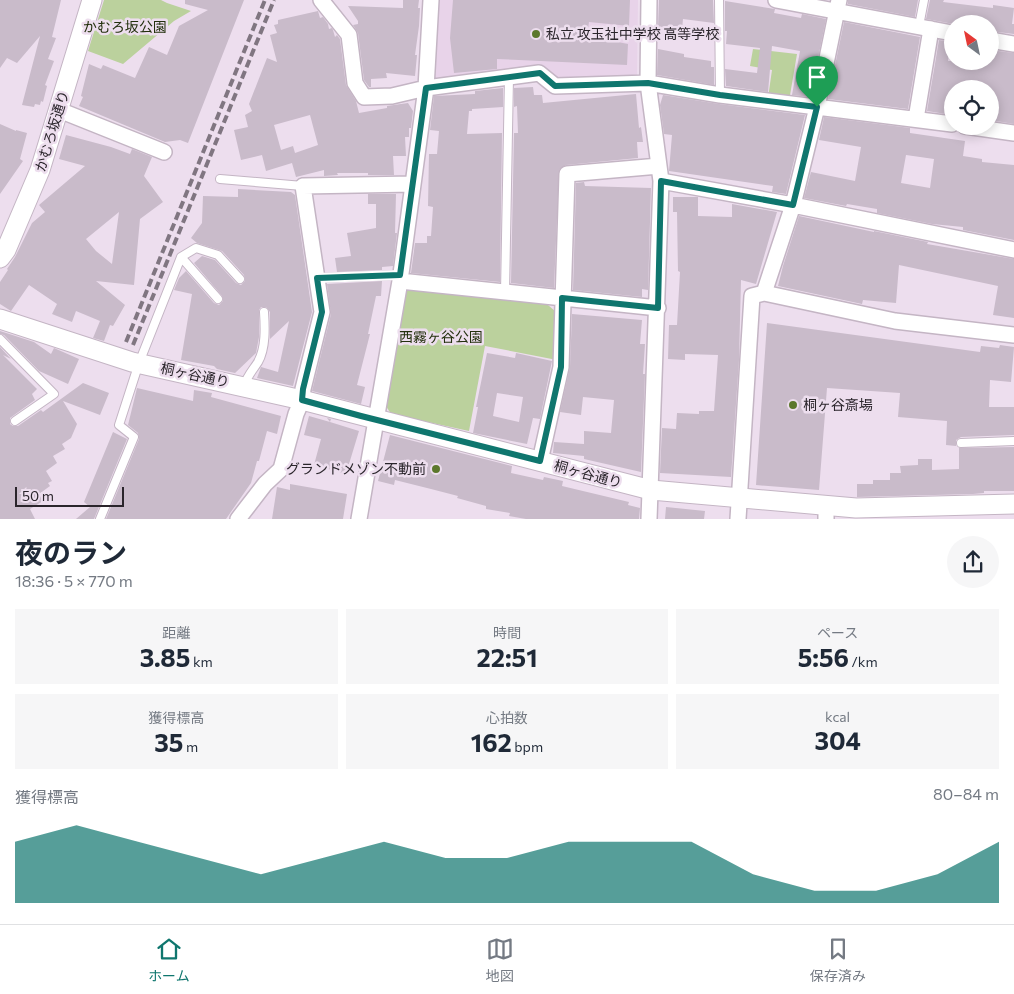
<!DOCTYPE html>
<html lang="ja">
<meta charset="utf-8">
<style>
:root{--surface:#fff;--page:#f6f6f7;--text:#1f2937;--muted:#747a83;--line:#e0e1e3;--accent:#0f766e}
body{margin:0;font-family:Commissioner,"Noto Sans JP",sans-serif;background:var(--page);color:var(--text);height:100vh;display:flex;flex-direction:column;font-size:19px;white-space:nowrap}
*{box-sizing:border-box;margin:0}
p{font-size:16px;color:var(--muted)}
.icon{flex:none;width:28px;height:28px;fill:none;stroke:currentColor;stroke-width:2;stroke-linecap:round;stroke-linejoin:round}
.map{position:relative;height:519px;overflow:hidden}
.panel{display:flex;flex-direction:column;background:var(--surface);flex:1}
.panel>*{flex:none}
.needle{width:32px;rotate:327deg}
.fabs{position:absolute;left:944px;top:15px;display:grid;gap:10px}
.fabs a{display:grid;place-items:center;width:55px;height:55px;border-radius:50%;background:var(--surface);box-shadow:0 2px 12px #0003;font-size:25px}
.scale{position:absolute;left:15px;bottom:12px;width:109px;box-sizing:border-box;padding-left:5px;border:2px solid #2a252b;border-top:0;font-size:14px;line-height:18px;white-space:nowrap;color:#2a252b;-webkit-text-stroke:4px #eddeee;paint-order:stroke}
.pin{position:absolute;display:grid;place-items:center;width:42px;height:42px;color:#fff;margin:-51px -21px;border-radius:50% 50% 50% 0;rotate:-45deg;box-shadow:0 0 5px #0007}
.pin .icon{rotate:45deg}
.round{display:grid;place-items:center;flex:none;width:52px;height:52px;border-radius:26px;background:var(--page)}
.overview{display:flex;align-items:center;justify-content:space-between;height:85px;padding:0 15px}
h1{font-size:28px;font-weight:700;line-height:38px}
.stats{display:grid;grid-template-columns:repeat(3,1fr);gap:8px;height:85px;padding:5px 15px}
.stats div{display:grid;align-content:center;border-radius:0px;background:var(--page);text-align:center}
.stats b{font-size:25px;font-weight:700}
.stats small{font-size:14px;font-weight:400}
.stats p{font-size:14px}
.chart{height:140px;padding:10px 15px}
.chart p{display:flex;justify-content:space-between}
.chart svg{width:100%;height:90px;margin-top:5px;fill:var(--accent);opacity:.7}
.menu{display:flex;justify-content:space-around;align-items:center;height:70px;border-top:1px solid var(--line);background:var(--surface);font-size:14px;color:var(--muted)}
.menu a{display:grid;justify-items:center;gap:2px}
.menu .current{color:var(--accent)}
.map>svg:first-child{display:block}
</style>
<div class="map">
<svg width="1014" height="519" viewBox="0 0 1014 519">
<rect width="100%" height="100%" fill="#eddeee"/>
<path fill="#e8d3e9" d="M 436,0 L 638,0 L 637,76 L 556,80 L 540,68 L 496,71 L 495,74 L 432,83 Z"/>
<path fill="#bbd19d" d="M 104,0 L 161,0 L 167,3 L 191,11 L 174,21 L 123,64 L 88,51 Z
M 753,49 L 797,54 L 789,101 L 768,98 L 772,70 L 750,66 Z
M 410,287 L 548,305 L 556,312 L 557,360 L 485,346 L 469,431 L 391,414 L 386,406 L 404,292 Z"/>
<path fill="#c9bbca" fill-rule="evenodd" d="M 0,0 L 61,0 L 52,37 L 56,38 L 48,59 L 54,61 L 45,85 L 47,86 L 43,102 L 41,101 L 40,105 L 35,104 L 34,107 L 22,105 L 40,36 L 17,63 L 7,58 L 0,68 Z
M 185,0 L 244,0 L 188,143 L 180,140 L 165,142 L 79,106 L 83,97 L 81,96 L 89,64 L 101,69 L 103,65 L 135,78 L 149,47 L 167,55 L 179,26 L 208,10 L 185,4 Z
M 403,0 L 419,0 L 418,8 L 420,8 L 419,26 L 415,55 L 417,55 L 415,76 L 386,73 L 387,78 L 371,79 L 371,87 L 369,87 L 364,80 L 358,33 L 353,25 L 358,24 L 358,21 L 348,6 L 403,8 Z
M 453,0 L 630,0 L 629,26 L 589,22 L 587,36 L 628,44 L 627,65 L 497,59 L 497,69 L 454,73 L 450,38 Z
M 659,0 L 713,0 L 714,23 L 683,19 L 682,30 L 658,28 Z
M 848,0 L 918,0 L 915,17 L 848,4 Z
M 930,0 L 944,0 L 943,2 L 993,8 L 993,5 L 1014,8 L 1012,24 L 1014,24 L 1014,34 L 990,31 L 990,24 L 954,24 L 926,19 Z
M 725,1 L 775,9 L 774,13 L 801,18 L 802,14 L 826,19 L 810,97 L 792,95 L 800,51 L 772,46 L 768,92 L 726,86 L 725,69 L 757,73 L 760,48 L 726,44 L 727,31 L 725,31 Z
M 318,11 L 320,18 L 323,17 L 328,24 L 329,29 L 332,28 L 333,30 L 335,37 L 337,35 L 340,39 L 346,85 L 356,101 L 359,113 L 387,108 L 387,106 L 408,103 L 413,111 L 411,128 L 409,128 L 409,137 L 405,137 L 406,156 L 393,156 L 394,175 L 368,175 L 368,173 L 337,173 L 338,175 L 324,176 L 324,170 L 296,177 L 292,163 L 266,171 L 262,155 L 241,160 L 234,130 L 248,127 L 245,115 L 252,111 L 249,104 L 267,58 L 277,62 L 270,35 L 277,33 L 274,25 L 278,24 L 278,20 ZM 310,115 L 318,145 L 295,153 L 293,146 L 281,150 L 274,125 Z
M 844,22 L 920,37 L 908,109 L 828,99 Z
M 939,40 L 950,42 L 948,61 L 990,61 L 990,50 L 1014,53 L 1014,124 L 990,120 L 990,89 L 952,89 L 952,115 L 927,111 Z
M 658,49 L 684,54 L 684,57 L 711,61 L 711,67 L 714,67 L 714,85 L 657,75 Z
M 533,87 L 534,95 L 542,95 L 543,103 L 636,94 L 639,128 L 641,127 L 643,142 L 637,142 L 638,158 L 566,165 L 559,170 L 554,288 L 511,283 L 514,133 L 518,133 L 517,106 L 514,107 L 514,88 Z
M 503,88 L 503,107 L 472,109 L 472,111 L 469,111 L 467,134 L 502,133 L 500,282 L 411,273 L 415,243 L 427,243 L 427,236 L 431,236 L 433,207 L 428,206 L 429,154 L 437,154 L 439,131 L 430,130 L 434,96 L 475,94 L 475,91 Z
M 663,95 L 719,104 L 805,115 L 786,194 L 772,192 L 773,186 L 669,171 L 672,135 L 664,134 L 660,105 Z
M 824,117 L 910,128 L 910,133 L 965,141 L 963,156 L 982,159 L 982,162 L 1014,165 L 1014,240 L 963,230 L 963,227 L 932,224 L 877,213 L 877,209 L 847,204 L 846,206 L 804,198 L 811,172 L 855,181 L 861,147 L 819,140 ZM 906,155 L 934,159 L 930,188 L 901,183 Z
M 0,124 L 16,131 L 16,130 L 27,133 L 20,159 L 23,161 L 0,194 Z
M 66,135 L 111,147 L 130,154 L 132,149 L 152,157 L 144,176 L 163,202 L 140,219 L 134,285 L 96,281 L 125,305 L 113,326 L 110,325 L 104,341 L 93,338 L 100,321 L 76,311 L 72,322 L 52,314 L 57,304 L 29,285 L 11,311 L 0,304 L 0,282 L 8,270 L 7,269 L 15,257 L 32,223 L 45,212 L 39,205 L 85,166 L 59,159 ZM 119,212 L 112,264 L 96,251 L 86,239 Z
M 584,182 L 585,186 L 651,188 L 648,290 L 642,289 L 642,297 L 573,290 L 576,183 Z
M 238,189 L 291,192 L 295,195 L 312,312 L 293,386 L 257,378 L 261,367 L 278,372 L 289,321 L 270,339 L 270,312 L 266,307 L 261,307 L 259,310 L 259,337 L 256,353 L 235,373 L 217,369 L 214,366 L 181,360 L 192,294 L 174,290 L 179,278 L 186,271 L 214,303 L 219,305 L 223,301 L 222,296 L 194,263 L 202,256 L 215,260 L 236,283 L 241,285 L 245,281 L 244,275 L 222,251 L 197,243 L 191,238 L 202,223 L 203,196 L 238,197 Z
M 368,194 L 396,194 L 395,233 L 397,233 L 393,266 L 382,267 L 382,270 L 337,272 L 335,258 L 351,256 L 347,233 L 376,228 L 376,204 L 368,204 Z
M 673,197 L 698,197 L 698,216 L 732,217 L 732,204 L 777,212 L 756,284 L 741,280 L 739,360 L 731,477 L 660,473 L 662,428 L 676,429 L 677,413 L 699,414 L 699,411 L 714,411 L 718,355 L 685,354 L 685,360 L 668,359 L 669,325 L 677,325 L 680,272 L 678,271 L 677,212 L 673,212 Z
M 799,216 L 874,232 L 874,231 L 928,242 L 927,244 L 1014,259 L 1014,318 L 993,315 L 998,286 L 899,265 L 896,303 L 863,300 L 862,304 L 778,286 L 783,266 Z
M 382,281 L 381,296 L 376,296 L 368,334 L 370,334 L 357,385 L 365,387 L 361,404 L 312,391 L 331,314 L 327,284 Z
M 572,314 L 642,320 L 640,344 L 645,344 L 643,374 L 645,374 L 641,472 L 584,459 L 584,456 L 553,453 L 554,442 L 584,444 L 584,431 L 611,433 L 614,400 L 583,397 L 581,415 L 560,412 L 570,367 Z
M 767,323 L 980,352 L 981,346 L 999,348 L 1000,345 L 1014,347 L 1011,382 L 990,380 L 989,407 L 1014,407 L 1014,435 L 961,437 L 956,440 L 956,446 L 946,445 L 947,421 L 898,417 L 900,393 L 827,388 L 819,490 L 756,485 Z
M 0,331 L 34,342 L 51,354 L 54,348 L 79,359 L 68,384 L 39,371 L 4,335 L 0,334 Z
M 0,347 L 11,359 L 3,355 L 37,389 L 32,394 L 35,400 L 10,418 L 10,424 L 13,426 L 18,426 L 41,410 L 43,412 L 83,383 L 109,393 L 100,415 L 63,401 L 77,424 L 71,438 L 62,444 L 65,449 L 53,456 L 57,463 L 46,471 L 52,481 L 48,483 L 50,486 L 39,494 L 43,501 L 30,509 L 35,519 L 0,519 Z
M 487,353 L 515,358 L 516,353 L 552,361 L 540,419 L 533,418 L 527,444 L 473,433 L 478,407 L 476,407 ZM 497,393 L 523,397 L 519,422 L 493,416 Z
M 137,388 L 193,401 L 194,390 L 212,393 L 211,397 L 281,416 L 277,434 L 267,431 L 259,461 L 257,461 L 251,483 L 226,519 L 106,519 L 139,439 L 138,433 L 128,425 Z
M 309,416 L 330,422 L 327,418 L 331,419 L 330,422 L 359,431 L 346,474 L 314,465 L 321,439 L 304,435 Z
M 113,432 L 127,439 L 94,519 L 76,519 L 90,507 L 84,502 Z
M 390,435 L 512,466 L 511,473 L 543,480 L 544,477 L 563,481 L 562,486 L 629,502 L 628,505 L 640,508 L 639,519 L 526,519 L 509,516 L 510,513 L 486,509 L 486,506 L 457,498 L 458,496 L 431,489 L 395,480 L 394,485 L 378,481 Z
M 1014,447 L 1014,491 L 984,491 L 984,493 L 973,494 L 857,497 L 857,484 L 873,484 L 873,480 L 890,480 L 890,473 L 901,473 L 900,466 L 918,465 L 918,459 L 932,459 L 932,470 L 959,469 L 959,448 Z
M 290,484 L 347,494 L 343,519 L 272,519 L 277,487 L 290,490 Z
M 666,507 L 705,511 L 704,519 L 665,519 Z"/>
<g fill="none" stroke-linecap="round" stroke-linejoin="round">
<defs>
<path id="service" d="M 719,0 L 720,95
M 919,26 L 924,0
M 220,179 L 303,186
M 181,257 L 218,299
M 317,278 L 400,275
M 505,292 L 509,77
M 0,339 L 54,394 L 15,421
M 244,386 C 247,376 253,370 258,362 C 266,348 265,327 264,312
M 961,443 L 1014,441
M 100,519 L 134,437 L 119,425 L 139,363 L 181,257 L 196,248 L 218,255 L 240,279"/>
<path id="minor" d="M 321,0 L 349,35 L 355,83 L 364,97 L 392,96 L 426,88 L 539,73 L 555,86 L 648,83 L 720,95 L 952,124
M 649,0 L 648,83 L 661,181 L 649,519
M 776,0 L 952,33
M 990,40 L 1014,44
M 59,110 L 164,152
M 916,119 L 931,29
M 965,126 L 1014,133
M 661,181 L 793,205 L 1014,250
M 400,281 L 658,308
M 764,293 L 793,205 L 817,107 L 839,0
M 540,461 L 561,367 L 567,174 L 659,166
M 238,519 L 265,484 L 281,469 L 296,414 L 302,400 L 303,389 L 322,312 L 303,186 L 413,184
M 359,519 L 400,281 L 426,88 L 431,0
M 738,519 L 752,296 L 764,293 L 895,321 L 1014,335
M 826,519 L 826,506"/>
<path id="tertiary" d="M 0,258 L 6,250 L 40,170 L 92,0
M 0,319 L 132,362 L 302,400 L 651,490 L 856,508 L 1014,504"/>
</defs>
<use href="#service" stroke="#c4b5c4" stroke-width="10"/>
<use href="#minor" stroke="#c4b5c4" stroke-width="18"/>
<use href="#tertiary" stroke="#c4b5c4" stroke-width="21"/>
<use href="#service" stroke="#fff" stroke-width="8"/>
<use href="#minor" stroke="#fff" stroke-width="15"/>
<use href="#tertiary" stroke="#fff" stroke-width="19"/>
<path stroke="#807681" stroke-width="4" stroke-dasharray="8 4" stroke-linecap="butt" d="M 126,342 L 265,0
M 133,345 L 274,0"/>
</g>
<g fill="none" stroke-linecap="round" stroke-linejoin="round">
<defs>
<path id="route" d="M 540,73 L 555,86 L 648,83 L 720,95 L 817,107 L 793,205 L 661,181 L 658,308 L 562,298 L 561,367 L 540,461 L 361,416 L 302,400 L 303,389 L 322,312 L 317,278 L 400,275 L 426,88 Z"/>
</defs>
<use href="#route" stroke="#fff" stroke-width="10"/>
<use href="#route" stroke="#0f766e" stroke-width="6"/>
</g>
<g fill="#5c782c" stroke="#eddeee" stroke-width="2">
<circle cx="536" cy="34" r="5"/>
<circle cx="793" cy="405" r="5"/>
<circle cx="436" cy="469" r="5"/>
</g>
<g text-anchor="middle" stroke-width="5" stroke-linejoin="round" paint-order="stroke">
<g font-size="14" fill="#23300d" stroke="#eddeee">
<text x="125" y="32">かむろ坂公園</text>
<text x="441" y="342">西霧ヶ谷公園</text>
</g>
<g font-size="14" fill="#2a252b" stroke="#eddeee" text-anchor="start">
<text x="546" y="39">私立 攻玉社中学校 高等学校</text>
<text x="803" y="410">桐ヶ谷斎場</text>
<text x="426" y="474" text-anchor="end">グランドメゾン不動前</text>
</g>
<g font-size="14" fill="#2a252b" stroke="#eddeee">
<text transform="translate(52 131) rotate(-73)" y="5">かむろ坂通り</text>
<text transform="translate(195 375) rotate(12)" y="5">桐ヶ谷通り</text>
<text transform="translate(588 474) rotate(15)" y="5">桐ヶ谷通り</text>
</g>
</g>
</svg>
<div class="fabs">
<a><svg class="needle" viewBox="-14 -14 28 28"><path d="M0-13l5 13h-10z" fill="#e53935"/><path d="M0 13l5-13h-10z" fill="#747a83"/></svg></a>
<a><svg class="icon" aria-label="locate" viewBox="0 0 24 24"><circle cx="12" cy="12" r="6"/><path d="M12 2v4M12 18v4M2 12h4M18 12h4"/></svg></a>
</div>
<div class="scale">50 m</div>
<div class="pin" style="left:817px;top:107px;background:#1e9e55"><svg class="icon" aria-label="arrive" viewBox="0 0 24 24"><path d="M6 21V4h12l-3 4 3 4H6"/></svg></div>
</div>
<section class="panel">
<div class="overview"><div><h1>夜のラン</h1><p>18:36 · 5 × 770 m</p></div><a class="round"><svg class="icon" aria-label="share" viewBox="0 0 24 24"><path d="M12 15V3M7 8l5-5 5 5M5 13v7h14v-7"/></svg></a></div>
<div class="stats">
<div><p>距離</p><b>3.85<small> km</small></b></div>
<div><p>時間</p><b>22:51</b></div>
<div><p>ペース</p><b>5:56<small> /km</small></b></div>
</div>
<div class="stats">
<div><p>獲得標高</p><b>35<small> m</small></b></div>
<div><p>心拍数</p><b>162<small> bpm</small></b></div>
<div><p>kcal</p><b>304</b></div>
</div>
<div class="chart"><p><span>獲得標高</span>80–84 m</p>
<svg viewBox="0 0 160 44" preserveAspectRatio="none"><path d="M0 44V14L10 6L20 14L30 22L40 30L50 22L60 14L70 22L80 22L90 14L100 14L110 14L120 30L130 38L140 38L150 30L160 14V44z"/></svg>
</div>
</section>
<nav class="menu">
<a class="current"><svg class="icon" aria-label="home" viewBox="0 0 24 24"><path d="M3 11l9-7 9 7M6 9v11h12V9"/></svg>ホーム</a>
<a><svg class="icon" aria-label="map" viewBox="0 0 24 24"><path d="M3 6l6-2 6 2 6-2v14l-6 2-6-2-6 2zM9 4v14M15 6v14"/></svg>地図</a>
<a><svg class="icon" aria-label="saved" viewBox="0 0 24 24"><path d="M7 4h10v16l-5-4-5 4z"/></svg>保存済み</a>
</nav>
